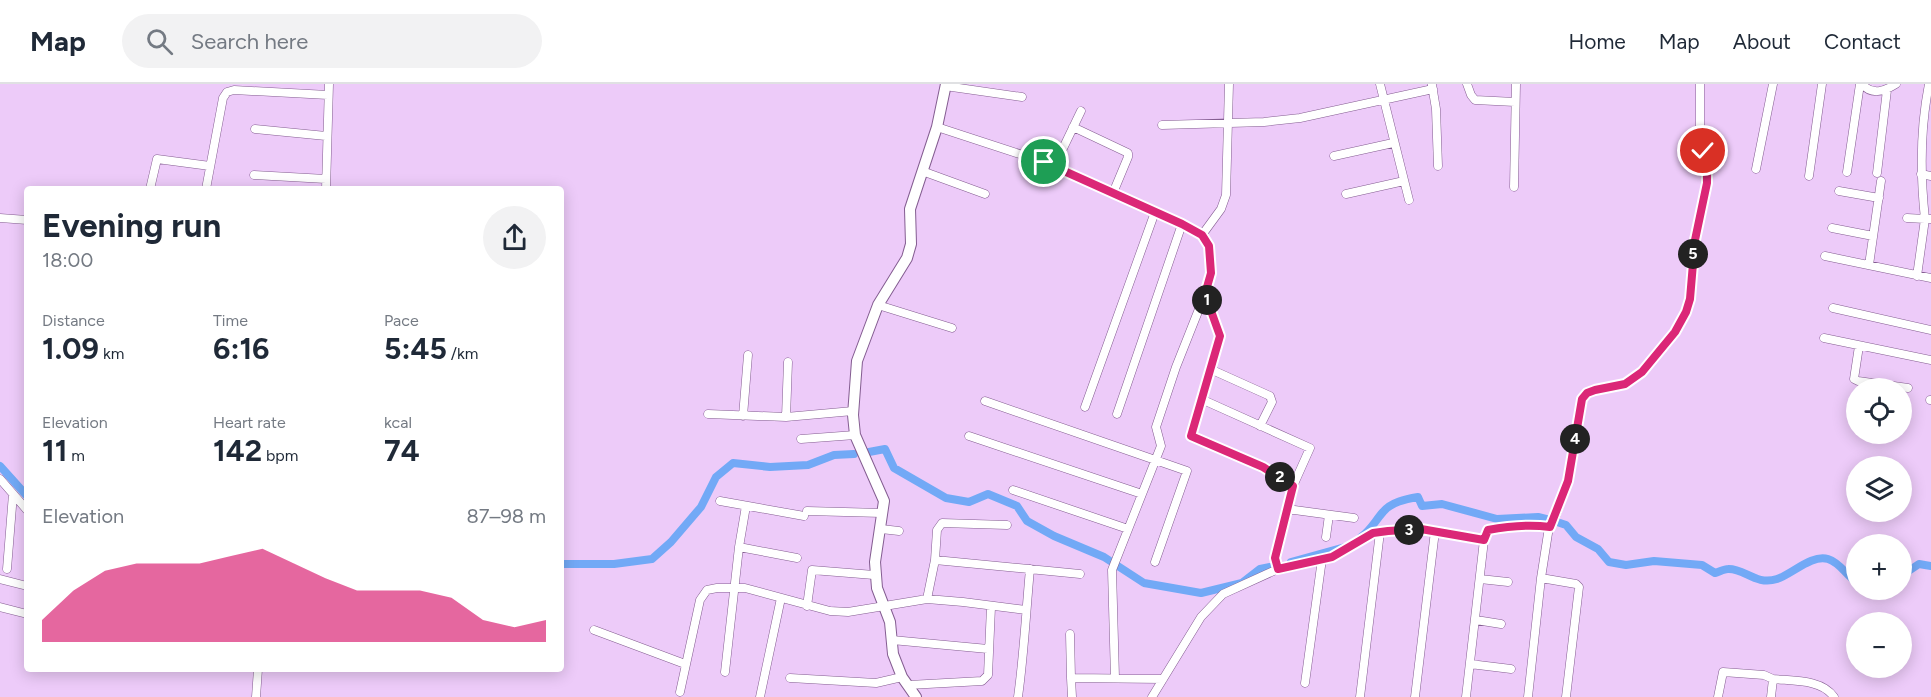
<!DOCTYPE html>
<meta charset="utf-8">
<style>
:root{--surface:#fff;--page:#f2f2f3;--text:#1f2937;--muted:#747a83;--line:#e0e1e3;--accent:#db2777}
body{margin:0;font-family:Figtree,sans-serif;background:var(--page);color:var(--text);height:100vh;display:flex;flex-direction:column;font-size:22px;white-space:nowrap}
*{box-sizing:border-box;margin:0}
p{font-size:20px;color:var(--muted)}
.icon{flex:none;width:33px;height:33px;fill:none;stroke:currentColor;stroke-width:2;stroke-linecap:round;stroke-linejoin:round}
.map{position:relative;flex:1;overflow:hidden}
.side{position:absolute;left:24px;top:102px;width:540px;height:486px;display:flex;flex-direction:column;background:var(--surface);border-radius:6px;box-shadow:0 3px 15px #0003}
.side>*{flex:none}
.fabs{position:absolute;left:1846px;top:294px;display:grid;gap:12px}
.fabs a{display:grid;place-items:center;width:66px;height:66px;border-radius:50%;background:var(--surface);box-shadow:0 3px 15px #0003;font-size:30px}
.pin{position:absolute;display:grid;place-items:center;width:51px;height:51px;color:#fff;margin:-26px;border:3px solid #fff;border-radius:50%;box-shadow:0 2px 6px #0007}
.km{position:absolute;width:30px;height:30px;margin:-15px;border-radius:50%;background:#222;color:#fff;font-size:16px;line-height:30px;text-align:center}
.round{display:grid;place-items:center;flex:none;width:63px;height:63px;border-radius:32px;background:var(--page)}
.head{display:flex;align-items:center;justify-content:space-between;height:102px;padding:0 18px}
h1{font-size:33px;font-weight:700;line-height:45px}
.figures{display:grid;grid-template-columns:repeat(3,1fr);gap:9px;height:102px;padding:6px 18px}
.figures div{display:grid;align-content:center}
.figures b{font-size:30px;font-weight:700}
.figures small{font-size:16px;font-weight:400}
.figures p{font-size:16px}
.chart{height:168px;padding:12px 18px}
.chart p{display:flex;justify-content:space-between}
.chart svg{width:100%;height:108px;margin-top:6px;fill:var(--accent);opacity:.7}
header{display:flex;align-items:center;gap:36px;box-sizing:border-box;height:84px;padding:0 30px;background:var(--surface);border-bottom:2px solid var(--line)}
header strong{font-size:28px}
nav{display:flex;gap:33px;margin-inline-start:auto;font-size:21px}
.search{width:420px;height:54px;background:var(--page);display:flex;align-items:center;gap:15px;box-sizing:border-box;padding:0 21px;border-radius:33px;color:var(--muted);font-size:22px}
.map>svg:first-child{display:block}
</style>
<header>
<strong>Map</strong>
<div class="search"><svg class="icon" aria-label="search" viewBox="0 0 24 24"><circle cx="10" cy="10" r="6"/><path d="M15 15l6 6"/></svg>Search here</div>
<nav><a>Home</a><a>Map</a><a>About</a><a>Contact</a></nav>
</header>
<div class="map">
<svg width="1931" height="613" viewBox="0 0 1931 613">
<rect width="100%" height="100%" fill="#edcbf9"/>
<g fill="none" stroke-linecap="round" stroke-linejoin="round">
<path stroke="#72a9f6" stroke-width="8" d="M 869,368 L 885,365 L 894,384 L 946,414 L 969,418 L 988,410 L 1017,422 L 1027,437 L 1054,452 L 1104,473 L 1144,499 L 1201,509 L 1242,499 L 1260,485 L 1270,483
M 0,382 L 27,412
M 1560,439 L 1566,441 L 1576,453 L 1598,465 L 1609,478 L 1626,481 L 1654,477 L 1702,481 L 1715,489 C 1719,488 1724,485 1728,485 C 1744,484 1756,502 1777,495 C 1792,490 1812,470 1828,475 C 1841,479 1846,492 1857,498
M 1361,453 C 1371,446 1375,437 1383,428 C 1391,418 1406,415 1418,413 L 1422,422 L 1442,420 L 1497,435 L 1538,433 L 1546,435
M 1291,478 L 1345,463
M 561,480 L 614,480 L 652,475 L 671,458 L 701,423 L 716,393 L 733,379 L 770,383 L 808,381 L 834,371 L 854,370
M 1902,495 L 1907,488 L 1919,480 L 1931,482
M 1878,506 L 1888,506"/>
<defs>
<path id="street" d="M 1380,0 L 1409,116
M 1467,0 L 1471,11 L 1475,16 L 1515,18
M 1862,0 C 1872,12 1885,7 1896,0
M 1432,1 L 1436,25 L 1438,82
M 945,2 L 1022,13
M 1162,41 L 1264,38 L 1300,34 L 1433,5
M 937,43 L 1044,78 L 1182,140 L 1202,151 L 1209,162 L 1211,189 L 1205,210 L 1220,252 L 1191,352 L 1264,383 L 1293,402 L 1275,474 L 1278,485 L 1223,510 L 1201,533 L 1152,613
M 1073,43 L 1128,69 L 1128,73 L 1113,109
M 255,45 L 326,52
M 1334,72 L 1393,59
M 1054,83 L 1081,27
M 1756,85 L 1773,0
M 922,87 L 985,110
M 1847,88 L 1860,0
M 1877,89 L 1887,6
M 1921,90 L 1931,92
M 254,91 L 326,95
M 1809,92 L 1822,0
M 1514,103 L 1516,0
M 150,105 L 157,75 L 210,82
M 206,105 L 223,14 L 227,8 L 234,6 L 328,11
M 326,105 L 329,0
M 1839,107 L 1879,114
M 1346,110 L 1404,97
M 0,134 L 27,136
M 1907,134 L 1925,135 C 1920,89 1920,45 1929,0
M 1832,144 L 1873,152
M 1202,151 L 1221,125 L 1226,111 L 1229,0
M 1825,172 L 1931,194
M 1869,181 L 1881,97
M 1917,192 L 1925,135 L 1931,135
M 878,221 L 952,244
M 1833,224 L 1931,246
M 1824,254 L 1931,276
M 1859,262 L 1854,295 L 1858,297 L 1908,304
M 1210,285 L 1270,312 L 1272,318 L 1260,342
M 1201,315 L 1310,364 L 1293,402
M 1930,316 L 1931,316
M 985,317 L 1187,387 L 1155,478
M 1085,323 L 1155,128
M 708,330 L 786,333 L 853,327
M 1117,330 L 1182,140
M 743,332 L 748,271
M 786,333 L 788,278
M 969,352 L 1142,410
M 801,355 L 855,351
M 0,395 L 27,426
M 1013,406 L 1128,445
M 720,417 L 804,432
M 1287,425 L 1354,434
M 807,427 L 882,429
M 881,445 L 899,447
M 1326,453 L 1329,431
M 739,463 L 797,474
M 935,476 L 937,446 L 942,439 L 1007,441
M 7,485 L 13,410
M 1278,485 L 1332,473 L 1373,449 L 1388,447 L 1421,445 L 1484,456
M 1541,494 L 1549,443 L 1555,434 L 1568,397 L 1582,315 L 1587,309 L 1595,306 L 1625,300 L 1642,287 L 1675,248 L 1686,228 L 1690,215 L 1695,156 L 1707,99 L 1707,82 L 1700,49 L 1700,0
M 0,495 L 27,502
M 1480,495 L 1508,498
M 927,515 L 935,476 L 1080,490
M 807,522 L 812,486 L 874,491
M 0,523 L 27,530
M 1476,536 L 1501,540
M 594,546 L 685,580
M 1070,550 L 1071,594
M 892,556 L 988,565
M 1470,580 L 1511,585
M 725,588 L 739,463 L 746,422
M 790,594 L 876,599 L 902,593
M 1115,594 L 1112,486 L 1161,362 L 1156,343 L 1176,283 L 1205,210
M 1305,599 L 1322,475
M 909,601 L 982,597 L 988,591 L 991,523
M 680,608 L 700,516 L 707,506 L 717,504 L 745,504 L 830,527 L 848,528 L 927,515 L 963,518 L 1026,526
M 256,613 L 258,585
M 760,613 L 781,514
M 1018,613 C 1024,570 1026,528 1030,485
M 1072,613 L 1071,594 L 1163,595
M 1360,613 L 1380,448
M 1415,613 L 1435,447
M 1466,613 L 1484,456 L 1488,446 C 1509,442 1528,440 1549,443
M 1528,613 L 1541,494 L 1576,500 L 1579,503 L 1566,613
M 1718,613 L 1723,588 L 1764,591 L 1773,595
M 1771,613 L 1773,595 C 1793,597 1822,595 1834,613"/>
<path id="secondary" d="M 916,613 L 902,593 L 893,570 L 890,538 L 877,504 L 875,478 L 884,417 L 855,351 L 853,331 L 857,277 L 878,221 L 907,174 L 911,160 L 910,125 L 937,43 L 946,0"/>
</defs>
<use href="#street" stroke="#845d91" stroke-width="9"/>
<use href="#secondary" stroke="#845d91" stroke-width="12"/>
<use href="#street" stroke="#fff" stroke-width="8"/>
<use href="#secondary" stroke="#fff" stroke-width="10"/>
</g>
<g fill="none" stroke-linecap="round" stroke-linejoin="round">
<defs>
<path id="route" d="M 1044,78 L 1182,140 L 1202,151 L 1209,162 L 1211,189 L 1205,210 L 1220,252 L 1191,352 L 1263,383 L 1293,402 L 1275,474 L 1278,485 L 1332,473 L 1373,449 L 1388,447 L 1421,445 L 1484,456 L 1488,446 C 1509,442 1528,440 1550,443 L 1568,397 L 1582,315 L 1587,309 L 1595,306 L 1625,300 L 1642,288 L 1675,248 L 1686,228 L 1690,215 L 1695,156 L 1707,99 L 1707,82 L 1703,67"/>
</defs>
<use href="#route" stroke="#fff" stroke-width="12"/>
<use href="#route" stroke="#db2777" stroke-width="8"/>
</g>
</svg>
<div class="fabs">
<a><svg class="icon" aria-label="locate" viewBox="0 0 24 24"><circle cx="12" cy="12" r="6"/><path d="M12 2v4M12 18v4M2 12h4M18 12h4"/></svg></a>
<a><svg class="icon" aria-label="layers" viewBox="0 0 24 24"><path d="M12 4l9 5-9 5-9-5zM3 14l9 5 9-5"/></svg></a>
<a>+</a>
<a>−</a>
</div>
<div class="pin" style="left:1044px;top:78px;background:#1e9e55"><svg class="icon" aria-label="arrive" viewBox="0 0 24 24"><path d="M6 21V4h12l-3 4 3 4H6"/></svg></div>
<div class="pin" style="left:1703px;top:67px;background:#d93025"><svg class="icon" aria-label="check" viewBox="0 0 24 24"><path d="M5 12l5 5 9-10"/></svg></div>
<b class="km" style="left:1207px;top:216px">1</b>
<b class="km" style="left:1280px;top:393px">2</b>
<b class="km" style="left:1409px;top:446px">3</b>
<b class="km" style="left:1575px;top:355px">4</b>
<b class="km" style="left:1693px;top:170px">5</b>
<section class="side">
<div class="head"><div><h1>Evening run</h1><p>18:00</p></div><a class="round"><svg class="icon" aria-label="share" viewBox="0 0 24 24"><path d="M12 15V3M7 8l5-5 5 5M5 13v7h14v-7"/></svg></a></div>
<div class="figures">
<div><p>Distance</p><b>1.09<small> km</small></b></div>
<div><p>Time</p><b>6:16</b></div>
<div><p>Pace</p><b>5:45<small> /km</small></b></div>
</div>
<div class="figures">
<div><p>Elevation</p><b>11<small> m</small></b></div>
<div><p>Heart rate</p><b>142<small> bpm</small></b></div>
<div><p>kcal</p><b>74</b></div>
</div>
<div class="chart"><p><span>Elevation</span>87–98 m</p>
<svg viewBox="0 0 160 44" preserveAspectRatio="none"><path d="M0 44V35L10 23L20 15L30 12L40 12L50 12L60 9L70 6L80 12L90 18L100 23L110 23L120 23L130 26L140 35L150 38L160 35V44z"/></svg>
</div>
</section>
</div>
